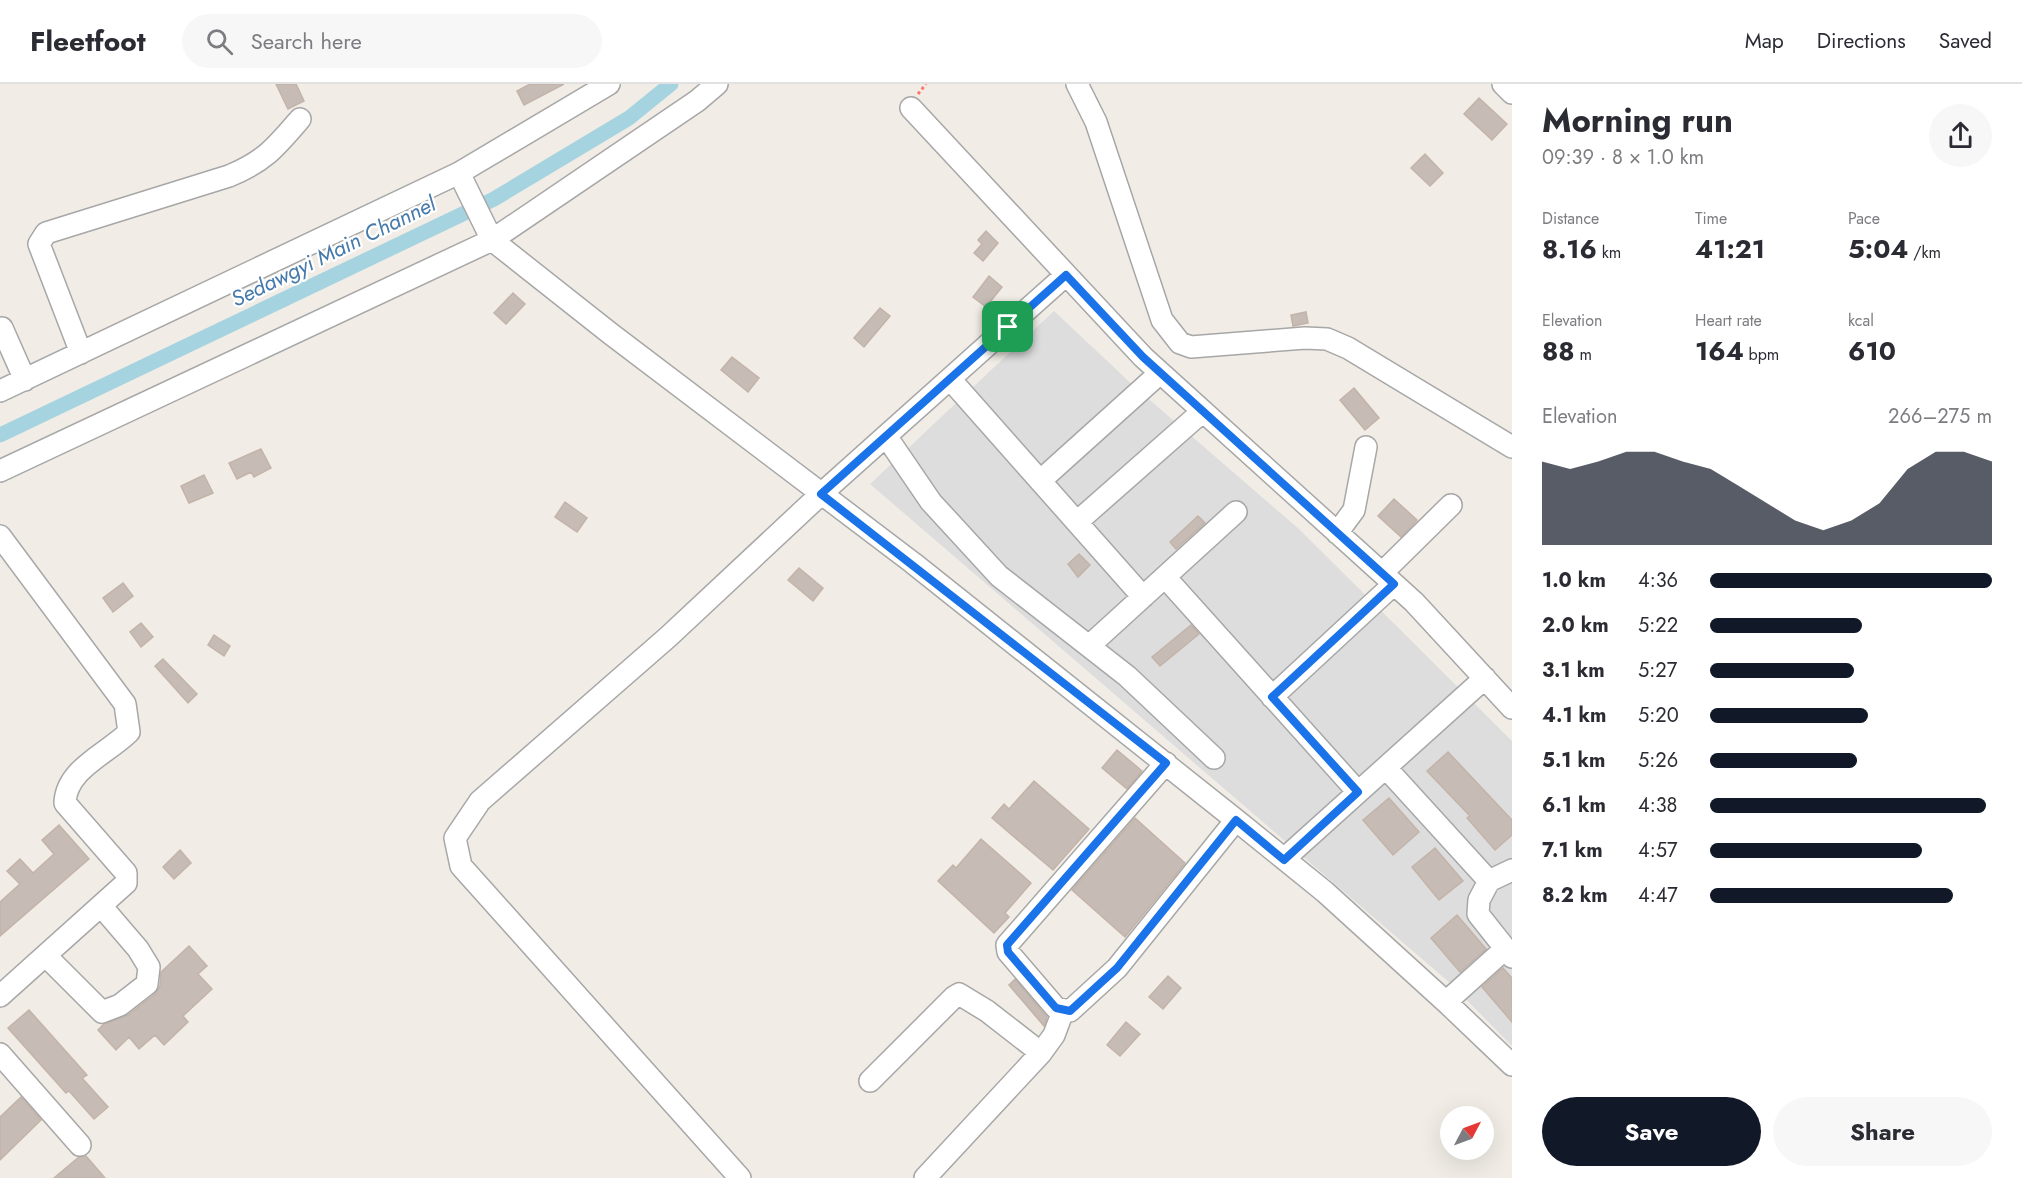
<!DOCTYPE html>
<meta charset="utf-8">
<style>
:root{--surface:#fff;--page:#f7f7f7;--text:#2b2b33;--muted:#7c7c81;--line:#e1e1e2;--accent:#111827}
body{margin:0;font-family:Jost,sans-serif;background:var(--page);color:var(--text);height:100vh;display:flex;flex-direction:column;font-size:22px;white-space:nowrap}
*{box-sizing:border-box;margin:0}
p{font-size:20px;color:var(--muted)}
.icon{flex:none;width:33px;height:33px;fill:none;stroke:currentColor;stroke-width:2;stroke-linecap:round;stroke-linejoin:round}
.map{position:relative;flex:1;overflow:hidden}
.panel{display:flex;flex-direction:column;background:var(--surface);width:510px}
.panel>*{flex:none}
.needle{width:39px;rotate:49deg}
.tools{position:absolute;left:1440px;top:1022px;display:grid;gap:12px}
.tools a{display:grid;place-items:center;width:54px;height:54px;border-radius:50%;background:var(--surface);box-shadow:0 6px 24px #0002;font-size:30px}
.pin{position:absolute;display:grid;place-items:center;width:51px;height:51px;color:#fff;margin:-26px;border-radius:12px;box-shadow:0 3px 9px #0006}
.round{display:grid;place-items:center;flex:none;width:63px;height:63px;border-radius:32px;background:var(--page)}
.summary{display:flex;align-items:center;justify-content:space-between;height:102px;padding:0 30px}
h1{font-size:33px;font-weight:700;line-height:45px}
.metrics{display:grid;grid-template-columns:repeat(3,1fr);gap:9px;height:102px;padding:6px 30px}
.metrics div{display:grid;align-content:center}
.metrics b{font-size:26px;font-weight:700}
.metrics small{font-size:16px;font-weight:400}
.metrics p{font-size:16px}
.chart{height:168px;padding:12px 30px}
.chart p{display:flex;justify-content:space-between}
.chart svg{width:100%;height:108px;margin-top:6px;fill:var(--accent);opacity:.7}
.action{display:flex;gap:12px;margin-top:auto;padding:12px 30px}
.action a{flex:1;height:69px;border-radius:36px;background:var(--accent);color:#fff;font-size:24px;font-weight:700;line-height:69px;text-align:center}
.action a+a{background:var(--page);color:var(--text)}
ul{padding:0 30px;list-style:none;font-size:20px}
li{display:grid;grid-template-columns:96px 72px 1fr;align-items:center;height:45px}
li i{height:15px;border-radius:8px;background:var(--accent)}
header{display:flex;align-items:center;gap:36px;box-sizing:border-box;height:84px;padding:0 30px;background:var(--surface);border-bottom:2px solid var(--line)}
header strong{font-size:28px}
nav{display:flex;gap:33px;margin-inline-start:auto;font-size:21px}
.search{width:420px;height:54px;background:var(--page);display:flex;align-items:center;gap:15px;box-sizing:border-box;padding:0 21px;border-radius:33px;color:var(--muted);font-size:22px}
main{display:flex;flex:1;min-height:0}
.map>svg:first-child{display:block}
</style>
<header>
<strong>Fleetfoot</strong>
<div class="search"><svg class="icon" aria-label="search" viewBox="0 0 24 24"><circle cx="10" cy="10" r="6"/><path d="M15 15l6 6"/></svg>Search here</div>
<nav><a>Map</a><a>Directions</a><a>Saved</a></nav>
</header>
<main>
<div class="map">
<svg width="1512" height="1094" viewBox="0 0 1512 1094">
<rect width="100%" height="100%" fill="#f1ede6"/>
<path fill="#dedddd" d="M 1054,227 L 1136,304 L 1300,446 L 1512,657 L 1512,962 L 1450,899 L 870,400 Z"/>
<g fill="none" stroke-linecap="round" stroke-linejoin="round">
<path stroke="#a5d3df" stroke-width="15" d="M 0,351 L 494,115 L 629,34 L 671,0"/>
</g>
<path fill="#c6bcb5" stroke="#c3b3a8" stroke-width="1.5" d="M 276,0 L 296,0 L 304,17 L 288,25 Z
M 530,0 L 564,0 L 524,21 L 517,7 Z
M 1479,14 L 1507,40 L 1492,56 L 1464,30 Z
M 1425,70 L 1443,89 L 1430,102 L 1411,84 Z
M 986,147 L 998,159 L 983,177 L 974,169 L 982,160 L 978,156 Z
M 989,192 L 1002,203 L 986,223 L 973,213 Z
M 513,209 L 525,220 L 506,240 L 494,229 Z
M 880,224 L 890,232 L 864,263 L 854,254 Z
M 1306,228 L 1308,239 L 1293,242 L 1291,231 Z
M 732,273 L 759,294 L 748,308 L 721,286 Z
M 1354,304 L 1379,334 L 1365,346 L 1340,316 Z
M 261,365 L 271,384 L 254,393 L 251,388 L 237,395 L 229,379 Z
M 204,391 L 213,409 L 189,419 L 181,402 Z
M 1394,415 L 1417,436 L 1401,453 L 1378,432 Z
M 565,418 L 587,434 L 577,448 L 555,433 Z
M 1198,432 L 1205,439 L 1176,465 L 1170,458 Z
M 1079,470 L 1090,481 L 1078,493 L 1068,480 Z
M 799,484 L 823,504 L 813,517 L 788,496 Z
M 123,499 L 133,512 L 113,528 L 103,514 Z
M 141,539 L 153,553 L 141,563 L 130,548 Z
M 1191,541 L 1199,550 L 1160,582 L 1152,573 Z
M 214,551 L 230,562 L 224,572 L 208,561 Z
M 163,575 L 197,610 L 188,619 L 155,582 Z
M 1117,666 L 1142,687 L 1127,705 L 1102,684 Z
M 1448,668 L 1512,736 L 1512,751 L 1495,766 L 1467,734 L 1470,732 L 1427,687 Z
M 1034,697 L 1089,745 L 1053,786 L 992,734 L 1004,720 L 1009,725 Z
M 1389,714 L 1419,748 L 1393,771 L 1363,736 Z
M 1135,734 L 1185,779 L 1125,853 L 1072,806 Z
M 59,741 L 89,775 L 0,852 L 0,818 L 20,800 L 7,787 L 20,775 L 33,789 L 54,770 L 42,756 Z
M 981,755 L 1031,799 L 1005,829 L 1009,833 L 994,849 L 938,797 L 953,781 L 956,784 Z
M 1435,764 L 1463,797 L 1439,816 L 1412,783 Z
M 180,766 L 191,779 L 174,795 L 163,783 Z
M 1457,831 L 1486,865 L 1460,888 L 1431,854 Z
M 189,862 L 207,882 L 198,890 L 212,905 L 183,932 L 188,938 L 164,961 L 155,951 L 139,965 L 129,953 L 116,966 L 98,946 L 104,940 L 128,931 L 155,910 L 160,902 L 161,888 Z
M 1503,884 L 1512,894 L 1512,938 L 1482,903 Z
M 1168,892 L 1181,904 L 1163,925 L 1149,913 Z
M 1015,895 L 1047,933 L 1044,942 L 1009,901 Z
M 29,926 L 87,991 L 82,994 L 108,1023 L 94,1035 L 69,1007 L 66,1009 L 8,944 Z
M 1126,938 L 1140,950 L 1120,972 L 1107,961 Z
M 21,1013 L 41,1036 L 0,1076 L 0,1033 Z
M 86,1072 L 105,1094 L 54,1094 L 79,1073 Z"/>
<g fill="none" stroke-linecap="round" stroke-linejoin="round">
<defs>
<path id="minor" d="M 1077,0 L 1096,38 L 1162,236 L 1180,259 L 1191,263 L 1305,254 L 1327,255 L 1348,264 L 1512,363
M 1503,0 L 1512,9
M 911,24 L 1143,273 L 1414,518 L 1512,624
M 459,89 L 492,156 L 611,250 L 913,479 L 1236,736 L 1325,808 L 1446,918 L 1512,981
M 2,244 L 25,296
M 81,269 L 39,160 L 46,149 L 229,92 C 265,77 275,64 300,35
M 950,295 L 1143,513
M 0,307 L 459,89 L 609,0
M 886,352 L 931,418 L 999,492 L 1127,592 L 1214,674
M 0,387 L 492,156 L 697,17 L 717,0
M 1040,397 L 1160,289
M 1077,438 L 1203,327
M 1337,449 L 1354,426 L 1366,363
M 0,452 L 125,620 L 129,648 C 107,670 66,685 65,719 L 126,789 L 126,799 L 0,912
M 1382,489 L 1451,421
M 1165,493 L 1358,708
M 1089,562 L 1236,428
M 1272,613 L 1394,500
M 1166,679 L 1007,861 L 1008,868 L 1056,924 L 1070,927 L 1117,884 L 1236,736
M 1386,684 L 1489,797 L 1512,786
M 1284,775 L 1485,594
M 1489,797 L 1479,816 L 1478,830 L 1512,873
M 46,872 L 102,928 L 120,921 L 147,900 L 149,883 L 138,865 L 102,823
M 1446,918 L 1505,865
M 0,970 L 80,1061
M 870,997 L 954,913 L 959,910 L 987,927 L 1041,969
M 740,1094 L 461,782 L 455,754 L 480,717 L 668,553 L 821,410 L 1066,191
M 925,1094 L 1041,969 L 1054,951 L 1063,927"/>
</defs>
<use href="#minor" stroke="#a7a7a7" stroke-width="24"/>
<path stroke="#fe766a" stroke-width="3" stroke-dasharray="3 3" stroke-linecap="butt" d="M 918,10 L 926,0"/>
<use href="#minor" stroke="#fff" stroke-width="21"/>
</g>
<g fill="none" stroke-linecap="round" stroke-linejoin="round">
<defs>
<path id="route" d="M 1066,191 L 1143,273 L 1394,500 L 1272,613 L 1358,708 L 1284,776 L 1236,736 L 1117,884 L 1070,927 L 1056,924 L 1008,868 L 1007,861 L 1166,679 L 821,410 Z"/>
</defs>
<use href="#route" stroke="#fff" stroke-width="12"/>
<use href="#route" stroke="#1a73e8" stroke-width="8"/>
</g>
<g text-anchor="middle" stroke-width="4.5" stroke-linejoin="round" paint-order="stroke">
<g font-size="22" font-style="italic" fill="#467aab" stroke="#fff">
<text transform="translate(333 167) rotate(-26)" y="8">Sedawgyi Main Channel</text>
</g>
</g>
</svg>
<div class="tools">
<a><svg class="needle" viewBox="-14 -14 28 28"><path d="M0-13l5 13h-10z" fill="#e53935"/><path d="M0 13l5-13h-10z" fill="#7c7c81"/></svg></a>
</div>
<div class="pin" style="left:1008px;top:243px;background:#1e9e55"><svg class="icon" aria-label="arrive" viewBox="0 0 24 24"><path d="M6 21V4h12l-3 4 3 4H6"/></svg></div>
</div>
<section class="panel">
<div class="summary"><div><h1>Morning run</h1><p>09:39 · 8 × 1.0 km</p></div><a class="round"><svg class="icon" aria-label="share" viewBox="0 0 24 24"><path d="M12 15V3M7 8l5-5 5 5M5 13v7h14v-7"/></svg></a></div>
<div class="metrics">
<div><p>Distance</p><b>8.16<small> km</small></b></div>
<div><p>Time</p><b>41:21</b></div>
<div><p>Pace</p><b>5:04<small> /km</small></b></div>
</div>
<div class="metrics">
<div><p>Elevation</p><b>88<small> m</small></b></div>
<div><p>Heart rate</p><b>164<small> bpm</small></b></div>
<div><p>kcal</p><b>610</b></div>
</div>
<div class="chart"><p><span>Elevation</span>266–275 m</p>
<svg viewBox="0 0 160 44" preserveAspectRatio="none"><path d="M0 44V10L10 13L20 10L30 6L40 6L50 10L60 13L70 20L80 27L90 34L100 38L110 34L120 27L130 13L140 6L150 6L160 10V44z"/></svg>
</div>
<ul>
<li><b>1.0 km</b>4:36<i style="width:100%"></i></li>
<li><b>2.0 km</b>5:22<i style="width:54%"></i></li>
<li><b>3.1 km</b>5:27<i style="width:51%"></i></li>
<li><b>4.1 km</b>5:20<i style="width:56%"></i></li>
<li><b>5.1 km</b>5:26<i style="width:52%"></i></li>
<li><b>6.1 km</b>4:38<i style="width:98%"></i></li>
<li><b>7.1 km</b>4:57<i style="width:75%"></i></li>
<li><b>8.2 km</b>4:47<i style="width:86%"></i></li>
</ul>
<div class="action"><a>Save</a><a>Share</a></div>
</section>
</main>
